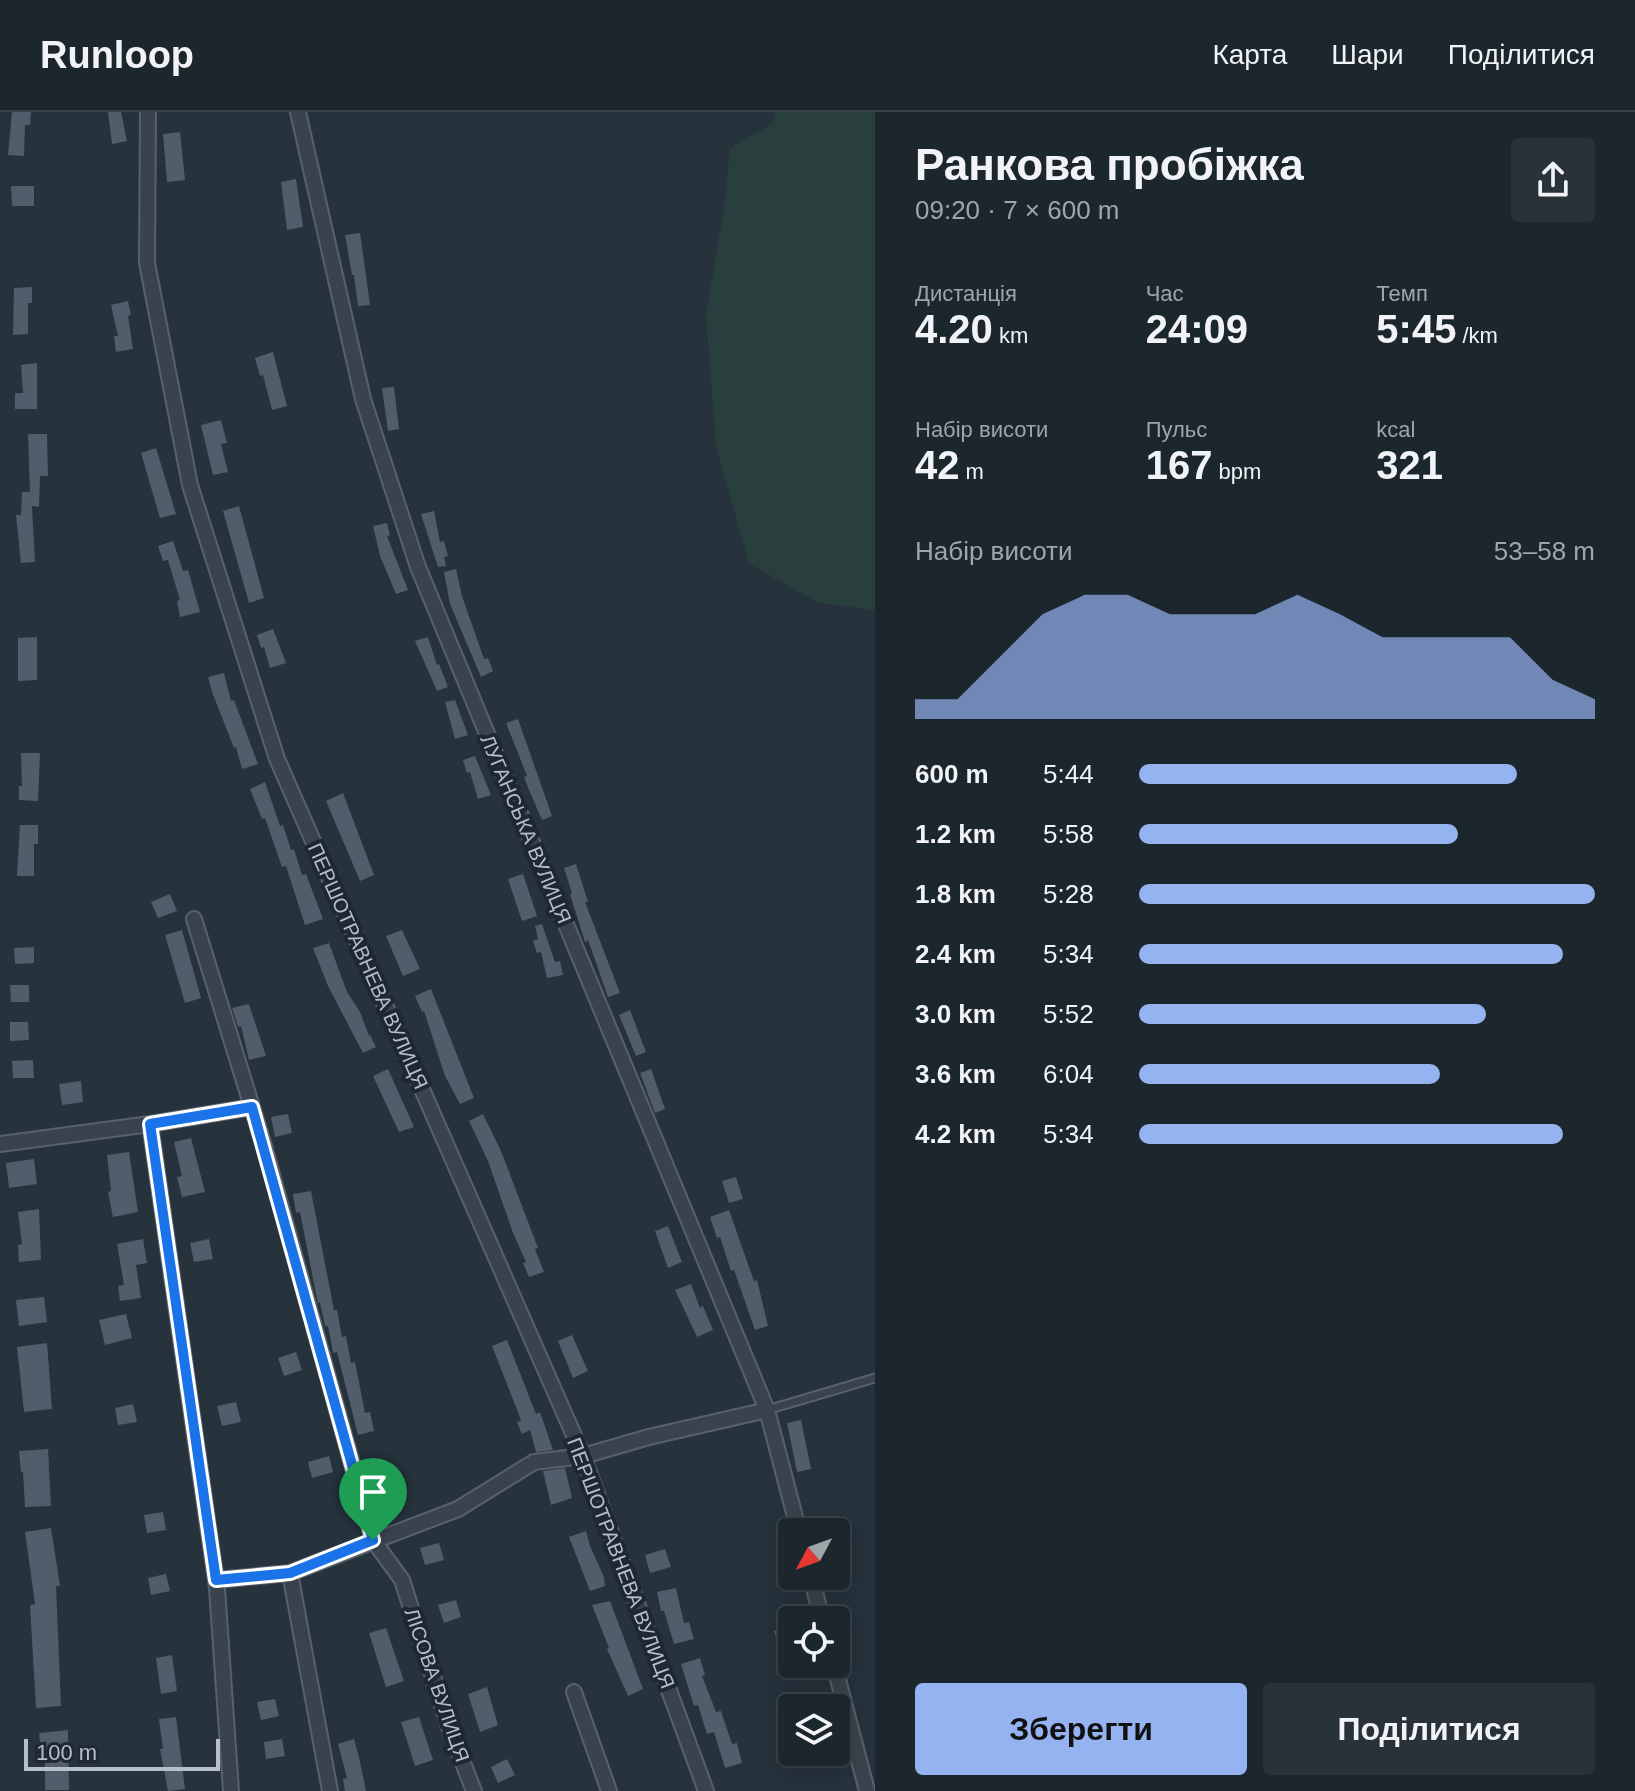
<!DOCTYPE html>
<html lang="uk">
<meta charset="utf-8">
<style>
:root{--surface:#1c262d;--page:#293239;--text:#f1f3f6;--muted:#a0a5aa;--line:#3a4349;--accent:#95b2f1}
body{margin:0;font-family:Arial,sans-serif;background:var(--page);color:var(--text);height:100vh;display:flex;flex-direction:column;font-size:30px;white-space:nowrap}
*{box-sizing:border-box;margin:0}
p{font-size:26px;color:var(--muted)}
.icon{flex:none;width:44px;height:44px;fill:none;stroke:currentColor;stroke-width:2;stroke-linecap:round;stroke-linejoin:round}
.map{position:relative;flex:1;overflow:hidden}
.details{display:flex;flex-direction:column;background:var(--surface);width:760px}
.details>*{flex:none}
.needle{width:52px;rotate:229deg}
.fabs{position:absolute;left:778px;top:1406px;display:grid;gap:16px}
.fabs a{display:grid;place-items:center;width:72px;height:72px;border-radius:8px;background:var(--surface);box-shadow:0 4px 20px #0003,0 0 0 2px var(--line);font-size:40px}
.scale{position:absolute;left:24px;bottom:20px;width:196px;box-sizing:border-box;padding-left:8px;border:4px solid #b6bec8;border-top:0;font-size:22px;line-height:28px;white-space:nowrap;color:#b6bec8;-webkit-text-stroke:6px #1f2832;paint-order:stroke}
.pin{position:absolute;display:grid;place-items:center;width:68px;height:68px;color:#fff;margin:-82px -34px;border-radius:50% 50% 50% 0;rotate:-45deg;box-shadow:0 0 8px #0007}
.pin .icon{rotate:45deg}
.round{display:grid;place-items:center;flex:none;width:84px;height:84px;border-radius:8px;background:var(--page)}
.headline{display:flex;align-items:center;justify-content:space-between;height:136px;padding:0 40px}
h1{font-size:44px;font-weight:600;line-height:60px}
.metrics{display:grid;grid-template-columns:repeat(3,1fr);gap:12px;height:136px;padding:8px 40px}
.metrics div{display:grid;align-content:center}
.metrics b{font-size:40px;font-weight:600}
.metrics small{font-size:22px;font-weight:400}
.metrics p{font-size:22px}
.chart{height:224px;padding:16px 40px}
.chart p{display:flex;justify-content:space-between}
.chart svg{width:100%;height:144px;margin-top:8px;fill:var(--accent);opacity:.7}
.action{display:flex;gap:16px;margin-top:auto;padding:16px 40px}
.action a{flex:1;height:92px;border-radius:8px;background:var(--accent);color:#111;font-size:32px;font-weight:600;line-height:92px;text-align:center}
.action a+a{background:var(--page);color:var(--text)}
ul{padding:0 40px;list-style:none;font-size:26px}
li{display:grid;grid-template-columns:128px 96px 1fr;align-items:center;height:60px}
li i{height:20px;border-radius:10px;background:var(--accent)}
header{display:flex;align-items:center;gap:48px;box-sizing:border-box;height:112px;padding:0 40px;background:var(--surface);border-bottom:2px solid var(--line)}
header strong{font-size:38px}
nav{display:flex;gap:44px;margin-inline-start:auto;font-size:28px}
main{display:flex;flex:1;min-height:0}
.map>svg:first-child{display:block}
</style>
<header>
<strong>Runloop</strong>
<nav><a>Карта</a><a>Шари</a><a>Поділитися</a></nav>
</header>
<main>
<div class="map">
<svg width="875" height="1679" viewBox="0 0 875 1679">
<rect width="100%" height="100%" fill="#26323c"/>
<path fill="#293f3e" d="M 775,0 L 875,0 L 875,498 L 819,491 L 749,452 L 716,335 L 706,203 L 724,96 L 730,36 L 773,11 Z"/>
<path fill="#515d6a" d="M 12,0 L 31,0 L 30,13 L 25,13 L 24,44 L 8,43 Z
M 108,0 L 121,0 L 127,29 L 112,32 Z
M 180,20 L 185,68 L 167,70 L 163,22 Z
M 296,67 L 303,115 L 287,118 L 281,70 Z
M 11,74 L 34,74 L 34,94 L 12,94 Z
M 360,121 L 370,193 L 358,194 L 354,163 L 352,163 L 345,123 Z
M 32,175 L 32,191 L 28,191 L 28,222 L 13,223 L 14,176 Z
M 128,189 L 131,203 L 128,204 L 133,237 L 116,240 L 114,224 L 118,224 L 111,193 Z
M 273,240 L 287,294 L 272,298 L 263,263 L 260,264 L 255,246 Z
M 37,251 L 37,297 L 15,297 L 15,281 L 23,281 L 21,253 Z
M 394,275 L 399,317 L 388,319 L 382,276 Z
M 221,308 L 227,331 L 221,332 L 228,360 L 213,363 L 201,313 Z
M 28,322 L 47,322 L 48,364 L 40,364 L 39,395 L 32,394 L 35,450 L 21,451 L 16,403 L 21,403 L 22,380 L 30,380 Z
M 156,336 L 176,402 L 160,406 L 141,341 Z
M 239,394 L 264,486 L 249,491 L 223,399 Z
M 434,399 L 440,430 L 444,429 L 448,444 L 444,445 L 446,454 L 438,455 L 421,402 Z
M 387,411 L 390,423 L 387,424 L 408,478 L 396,482 L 380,444 L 373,414 Z
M 173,429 L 183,459 L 188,458 L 200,500 L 180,505 L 177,489 L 180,488 L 168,448 L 163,449 L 158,434 Z
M 456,457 L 462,484 L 484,547 L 488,546 L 493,559 L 481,565 L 450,492 L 444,460 Z
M 273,517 L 286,551 L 270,556 L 264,535 L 261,536 L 257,523 Z
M 37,525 L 37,568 L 18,569 L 18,526 Z
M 428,525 L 437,553 L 439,552 L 448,575 L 437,579 L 415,529 Z
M 224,561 L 231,589 L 234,588 L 258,652 L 242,657 L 236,635 L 234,636 L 212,580 L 208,565 Z
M 455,588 L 468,623 L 455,627 L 445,590 Z
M 518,607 L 552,704 L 542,708 L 529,678 L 524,665 L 527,664 L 506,611 Z
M 21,641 L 40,641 L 38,689 L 19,688 L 19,674 L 22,674 Z
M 475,644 L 491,683 L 478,687 L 470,660 L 467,661 L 463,648 Z
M 265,670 L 280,714 L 283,713 L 291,738 L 294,737 L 302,763 L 306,762 L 323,807 L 305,813 L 286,754 L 282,755 L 265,706 L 262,707 L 250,677 Z
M 343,681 L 374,763 L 360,769 L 326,689 Z
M 20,713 L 38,713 L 38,732 L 34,732 L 34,764 L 17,764 Z
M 576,752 L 588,790 L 585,790 L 620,881 L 608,885 L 588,828 L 585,830 L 570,782 L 572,781 L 564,756 Z
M 523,762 L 537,804 L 522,809 L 508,767 Z
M 170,782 L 177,799 L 158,806 L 151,790 Z
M 542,812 L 555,850 L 560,849 L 563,863 L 547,866 L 541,840 L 537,841 L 533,829 L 538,827 L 535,814 Z
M 182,818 L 201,886 L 185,891 L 165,823 Z
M 402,818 L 420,857 L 403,864 L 386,824 Z
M 329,831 L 347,880 L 360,900 L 369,924 L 370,923 L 376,935 L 363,941 L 328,874 L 313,836 Z
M 34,835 L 34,851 L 15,852 L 14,836 Z
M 10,873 L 29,873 L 29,890 L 11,890 Z
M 431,877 L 474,986 L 460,992 L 445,964 L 424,899 L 422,900 L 415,884 Z
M 249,892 L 266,944 L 249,948 L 241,914 L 238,915 L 232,896 Z
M 630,898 L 646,940 L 636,944 L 619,903 Z
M 10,910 L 28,910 L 29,928 L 10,929 Z
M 33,948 L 34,966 L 13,966 L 12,949 Z
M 388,957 L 414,1015 L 399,1020 L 373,964 Z
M 651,957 L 665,997 L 655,1001 L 640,961 Z
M 81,969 L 83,990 L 62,993 L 59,972 Z
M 288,1002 L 292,1021 L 275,1025 L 271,1005 Z
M 483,1002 L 501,1039 L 538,1136 L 535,1137 L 544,1160 L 529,1165 L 523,1151 L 526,1150 L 513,1121 L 488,1049 L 469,1009 Z
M 191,1026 L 205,1080 L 182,1085 L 177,1065 L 182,1064 L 174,1030 Z
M 129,1040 L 138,1100 L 113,1105 L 108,1080 L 111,1079 L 107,1043 Z
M 34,1047 L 37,1072 L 9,1076 L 6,1051 Z
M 736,1065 L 743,1087 L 729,1091 L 722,1069 Z
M 311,1079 L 334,1198 L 337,1198 L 342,1225 L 346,1224 L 351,1251 L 355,1250 L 365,1301 L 370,1300 L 374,1319 L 358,1323 L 337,1240 L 333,1241 L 328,1214 L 325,1214 L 320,1191 L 318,1191 L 317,1187 L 300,1100 L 296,1101 L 293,1082 Z
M 39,1097 L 41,1148 L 19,1150 L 18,1133 L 22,1132 L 18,1100 Z
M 729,1098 L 754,1169 L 757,1168 L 768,1214 L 755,1218 L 734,1158 L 731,1159 L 720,1125 L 717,1126 L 710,1105 Z
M 668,1114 L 682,1150 L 668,1156 L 655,1119 Z
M 143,1127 L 147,1151 L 136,1153 L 141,1186 L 120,1189 L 118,1174 L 124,1173 L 117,1132 Z
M 209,1127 L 213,1147 L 194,1150 L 190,1131 Z
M 691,1172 L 700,1196 L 703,1194 L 713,1218 L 697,1225 L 675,1178 Z
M 44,1185 L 47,1210 L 19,1214 L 16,1188 Z
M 126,1202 L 132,1226 L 105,1233 L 99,1208 Z
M 572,1223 L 588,1259 L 573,1266 L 558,1229 Z
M 507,1228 L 536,1302 L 540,1300 L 553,1338 L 536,1340 L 530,1318 L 522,1322 L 517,1310 L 521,1308 L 492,1234 Z
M 47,1231 L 52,1297 L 24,1300 L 17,1235 Z
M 296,1240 L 302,1258 L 284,1264 L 278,1246 Z
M 236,1290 L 241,1310 L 222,1314 L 217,1294 Z
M 133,1292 L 137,1310 L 118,1313 L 115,1296 Z
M 801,1308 L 811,1357 L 797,1360 L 787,1311 Z
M 48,1337 L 51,1394 L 25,1395 L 23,1360 L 21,1360 L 19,1339 Z
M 329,1344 L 333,1360 L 312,1366 L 308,1350 Z
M 565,1356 L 572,1386 L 551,1393 L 543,1359 Z
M 163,1400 L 166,1418 L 147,1421 L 144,1403 Z
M 51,1416 L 60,1474 L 56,1474 L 61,1594 L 36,1596 L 30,1493 L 35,1492 L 25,1420 Z
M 586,1419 L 590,1434 L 604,1465 L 605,1474 L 590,1479 L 569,1425 Z
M 439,1431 L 444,1448 L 425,1453 L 420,1436 Z
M 665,1437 L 671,1455 L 650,1461 L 645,1443 Z
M 166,1462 L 170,1479 L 151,1483 L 148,1466 Z
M 676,1476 L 684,1511 L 689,1510 L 694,1527 L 674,1532 L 664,1499 L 661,1499 L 657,1480 Z
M 456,1488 L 461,1505 L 444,1511 L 438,1493 Z
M 610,1489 L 643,1577 L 628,1584 L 607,1537 L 609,1536 L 592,1493 Z
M 792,1513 L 792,1552 L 818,1553 L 792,1563 L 790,1568 L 774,1519 Z
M 386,1516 L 404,1569 L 386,1575 L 369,1521 Z
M 172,1543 L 177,1579 L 161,1582 L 156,1546 Z
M 700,1546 L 705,1563 L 702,1564 L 716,1600 L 721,1599 L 732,1632 L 737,1631 L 742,1651 L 725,1656 L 714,1620 L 707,1622 L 698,1593 L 694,1594 L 681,1552 Z
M 487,1575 L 498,1613 L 480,1620 L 468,1582 Z
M 275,1587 L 279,1604 L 261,1608 L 257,1590 Z
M 176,1605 L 185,1677 L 168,1679 L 160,1637 L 163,1637 L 159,1607 Z
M 419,1605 L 433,1648 L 415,1654 L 401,1610 Z
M 68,1618 L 69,1678 L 45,1678 L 45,1642 L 41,1642 L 39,1621 Z
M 282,1627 L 285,1644 L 266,1647 L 264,1630 Z
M 354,1627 L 359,1645 L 366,1679 L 345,1679 L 343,1667 L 347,1666 L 338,1632 Z
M 507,1647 L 515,1663 L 498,1671 L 491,1655 Z"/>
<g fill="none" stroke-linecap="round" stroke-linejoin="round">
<defs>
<path id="lane" d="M 767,1298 L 875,1266"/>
<path id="street" d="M 148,0 L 147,151 L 190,373 L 277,647 L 583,1344 L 706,1679
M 298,0 L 363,287 L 418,455 L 767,1298 L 799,1420
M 194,807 L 264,1034 L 373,1428 L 402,1468 L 450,1618 L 474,1679
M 150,1012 L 217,1476 L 231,1679
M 0,1032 L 150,1012 L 252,995
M 290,1461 L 330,1679
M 811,1464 L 822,1508
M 216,1468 L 290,1461 L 458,1397 L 534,1350 L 583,1344 L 649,1325 L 767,1298
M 834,1552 L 867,1679
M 574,1580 L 609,1679"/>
</defs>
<use href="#lane" stroke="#58616b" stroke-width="11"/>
<use href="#street" stroke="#58616b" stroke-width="18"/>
<use href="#lane" stroke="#3a434d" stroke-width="7"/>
<use href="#street" stroke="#3a434d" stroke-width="14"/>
</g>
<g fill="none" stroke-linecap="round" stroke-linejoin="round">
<defs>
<path id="route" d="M 252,995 L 373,1428 L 290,1461 L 216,1468 L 150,1012 Z"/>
</defs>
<use href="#route" stroke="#fff" stroke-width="16"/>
<use href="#route" stroke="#1a73e8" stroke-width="10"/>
</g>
<g text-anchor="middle" stroke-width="8" stroke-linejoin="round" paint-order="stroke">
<g font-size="20" fill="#b6bec8" stroke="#1f2832">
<text transform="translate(526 717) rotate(67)" y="7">ЛУГАНСЬКА ВУЛИЦЯ</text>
<text transform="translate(368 854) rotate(66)" y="7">ПЕРШОТРАВНЕВА ВУЛИЦЯ</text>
<text transform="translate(621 1451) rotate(69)" y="7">ПЕРШОТРАВНЕВА ВУЛИЦЯ</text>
<text transform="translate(437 1573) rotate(71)" y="7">ЛІСОВА ВУЛИЦЯ</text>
</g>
</g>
</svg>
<div class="fabs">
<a><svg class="needle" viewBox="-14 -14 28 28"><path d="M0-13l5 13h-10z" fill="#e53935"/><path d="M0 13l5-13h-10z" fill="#a0a5aa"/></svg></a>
<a><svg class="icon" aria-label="locate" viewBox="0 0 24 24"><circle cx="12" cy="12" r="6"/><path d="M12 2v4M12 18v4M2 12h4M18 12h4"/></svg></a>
<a><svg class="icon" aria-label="layers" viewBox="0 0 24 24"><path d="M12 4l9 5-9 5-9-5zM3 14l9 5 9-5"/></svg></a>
</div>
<div class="scale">100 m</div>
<div class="pin" style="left:373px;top:1428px;background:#1e9e55"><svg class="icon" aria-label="arrive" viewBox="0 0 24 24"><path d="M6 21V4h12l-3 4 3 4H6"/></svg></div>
</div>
<section class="details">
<div class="headline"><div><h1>Ранкова пробіжка</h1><p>09:20 · 7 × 600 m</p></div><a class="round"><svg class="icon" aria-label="share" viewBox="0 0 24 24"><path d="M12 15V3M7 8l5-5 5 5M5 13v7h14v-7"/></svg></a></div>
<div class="metrics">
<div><p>Дистанція</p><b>4.20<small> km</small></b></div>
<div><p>Час</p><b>24:09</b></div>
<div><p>Темп</p><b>5:45<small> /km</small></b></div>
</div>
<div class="metrics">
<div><p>Набір висоти</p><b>42<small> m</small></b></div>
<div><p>Пульс</p><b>167<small> bpm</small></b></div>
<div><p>kcal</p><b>321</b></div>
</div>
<div class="chart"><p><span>Набір висоти</span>53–58 m</p>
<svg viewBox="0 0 160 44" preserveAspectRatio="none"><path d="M0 44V38L10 38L20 25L30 12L40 6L50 6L60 12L70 12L80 12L90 6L100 12L110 19L120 19L130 19L140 19L150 32L160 38V44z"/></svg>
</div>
<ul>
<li><b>600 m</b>5:44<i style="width:83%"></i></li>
<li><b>1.2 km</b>5:58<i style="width:70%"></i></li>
<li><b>1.8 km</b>5:28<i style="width:100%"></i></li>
<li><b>2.4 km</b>5:34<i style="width:93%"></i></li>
<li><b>3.0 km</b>5:52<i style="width:76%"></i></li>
<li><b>3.6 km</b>6:04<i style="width:66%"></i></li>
<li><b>4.2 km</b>5:34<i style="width:93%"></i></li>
</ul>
<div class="action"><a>Зберегти</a><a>Поділитися</a></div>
</section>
</main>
